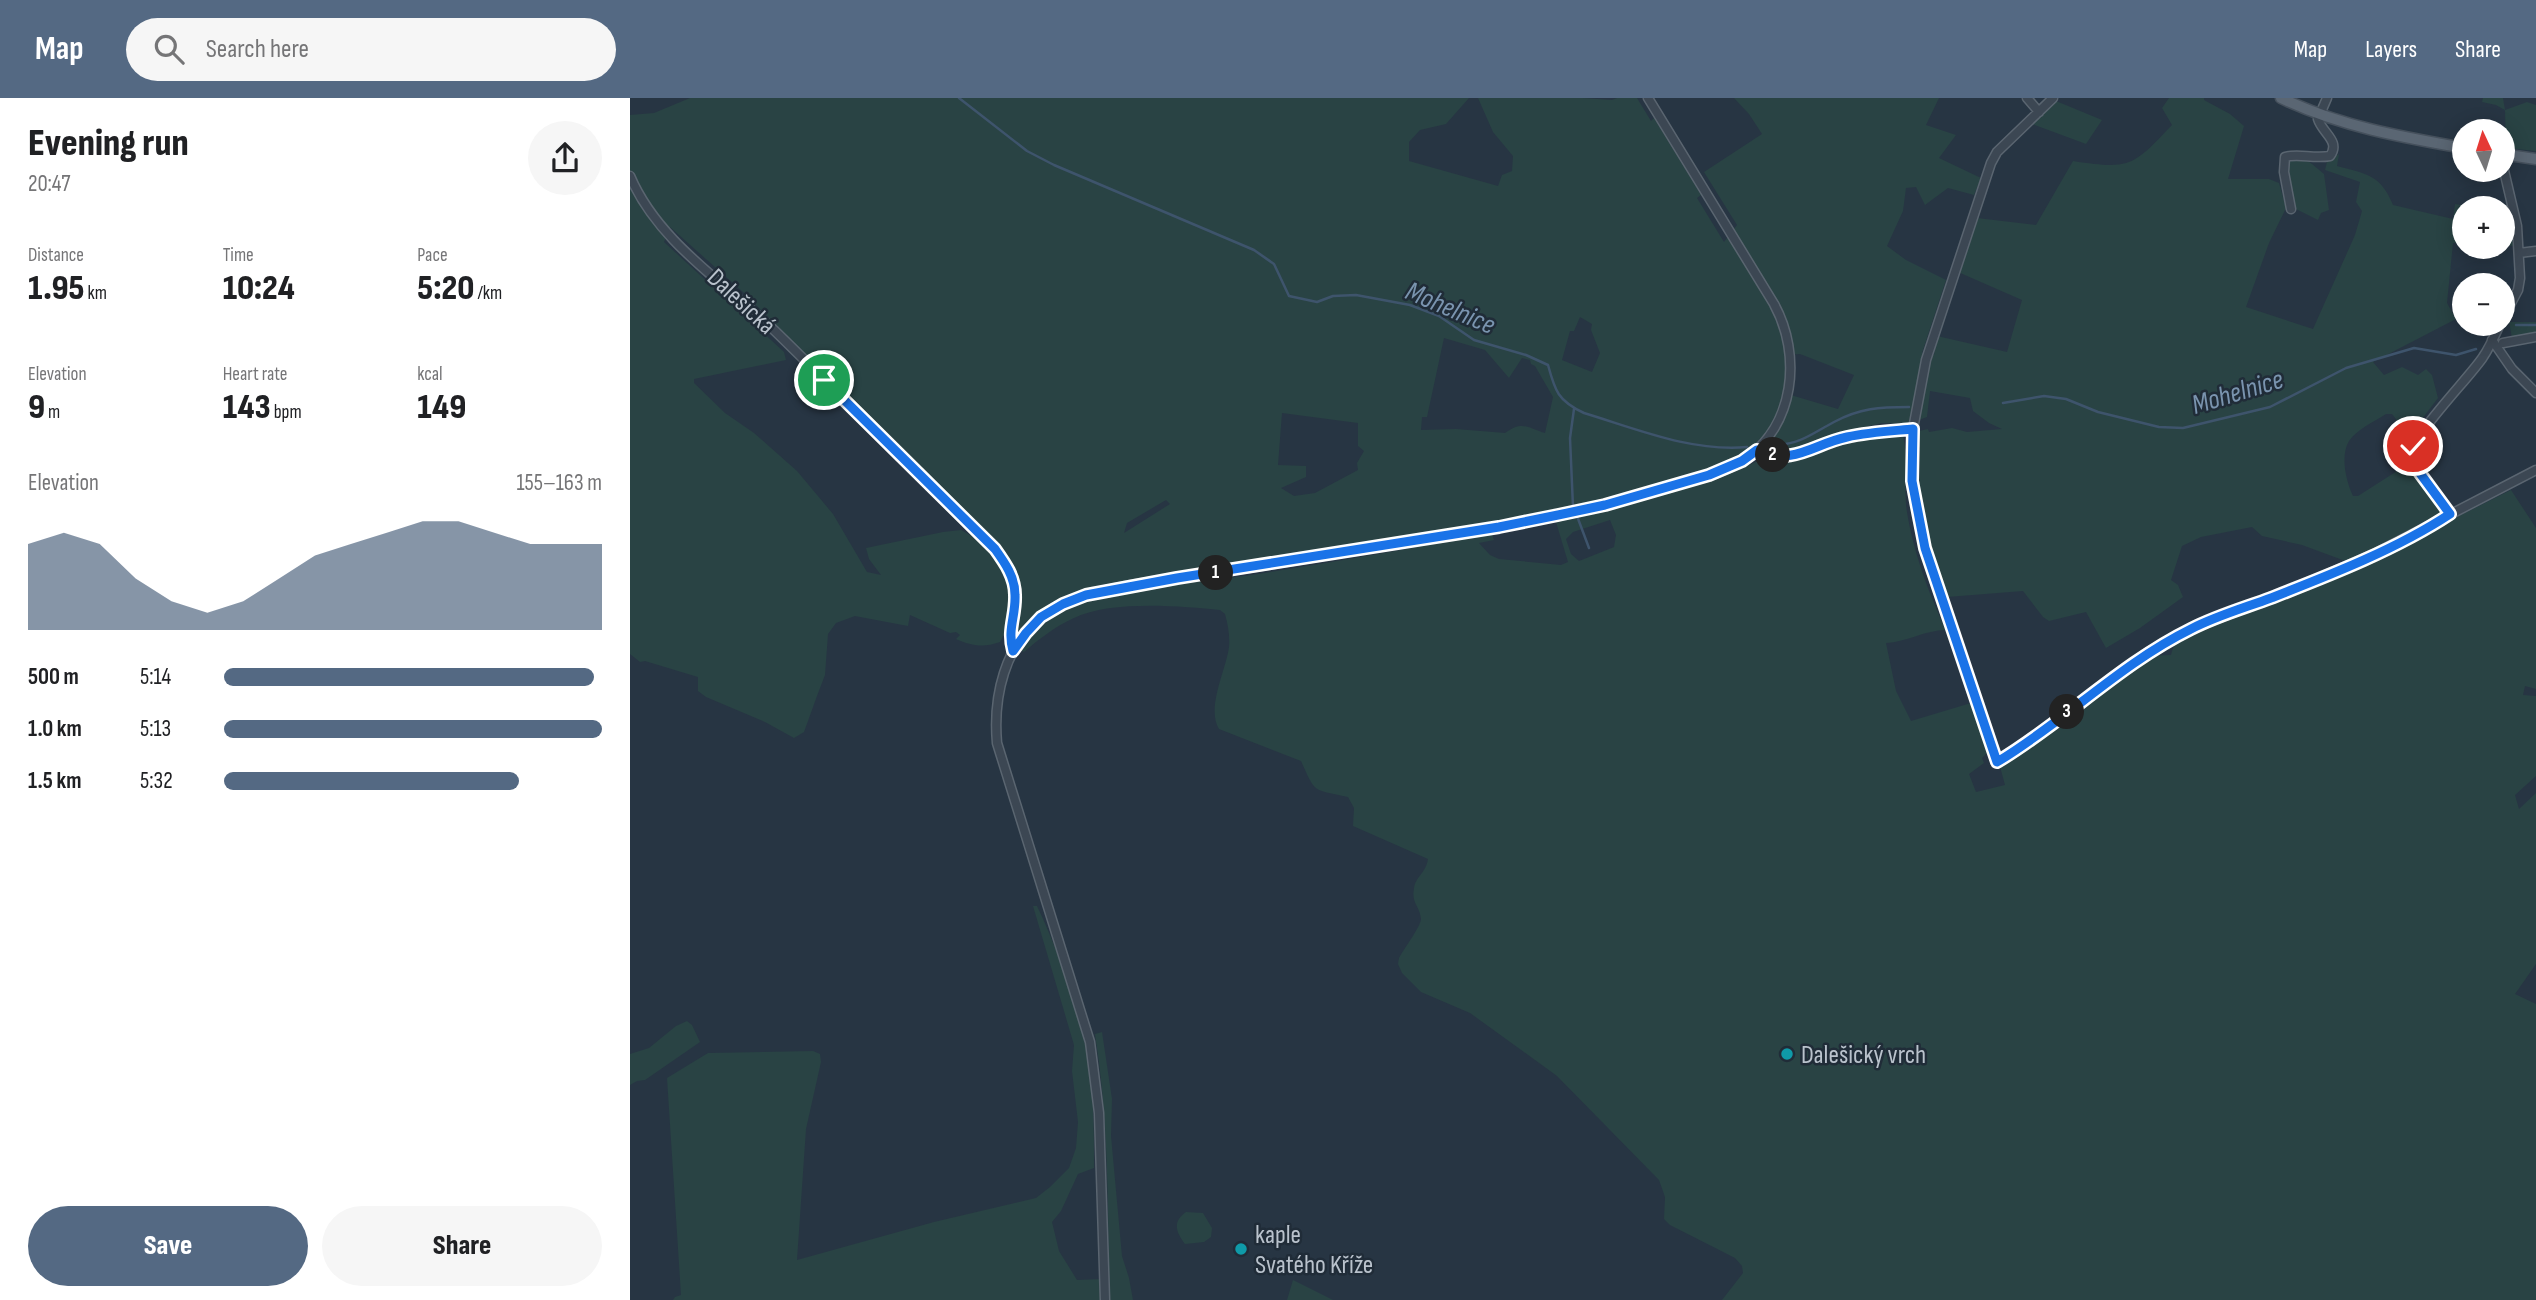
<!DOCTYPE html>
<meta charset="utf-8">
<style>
:root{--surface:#fff;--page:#f6f6f6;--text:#202124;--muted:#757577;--accent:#546983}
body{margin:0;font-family:"Sofia Sans Condensed",sans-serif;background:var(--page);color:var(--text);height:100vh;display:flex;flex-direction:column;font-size:26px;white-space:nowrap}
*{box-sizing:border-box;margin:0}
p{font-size:23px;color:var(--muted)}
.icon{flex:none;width:38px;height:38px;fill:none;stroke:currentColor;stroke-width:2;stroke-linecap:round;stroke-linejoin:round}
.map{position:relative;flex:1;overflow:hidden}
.drawer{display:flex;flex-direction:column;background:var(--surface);width:630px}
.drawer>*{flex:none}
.needle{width:46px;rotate:356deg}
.controls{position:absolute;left:1822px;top:21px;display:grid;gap:14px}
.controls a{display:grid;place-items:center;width:63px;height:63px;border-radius:50%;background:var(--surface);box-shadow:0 4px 18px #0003;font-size:35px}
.pin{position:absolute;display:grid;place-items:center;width:60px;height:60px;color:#fff;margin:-30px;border:4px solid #fff;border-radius:50%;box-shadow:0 2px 7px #0007}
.km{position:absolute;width:35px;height:35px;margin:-18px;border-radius:50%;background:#222;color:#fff;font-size:19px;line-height:35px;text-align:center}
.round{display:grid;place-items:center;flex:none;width:74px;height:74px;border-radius:37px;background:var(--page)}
.headline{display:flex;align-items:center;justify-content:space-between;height:119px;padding:0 28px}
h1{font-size:38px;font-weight:800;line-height:52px}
.figures{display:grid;grid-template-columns:repeat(3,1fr);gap:10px;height:119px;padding:7px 28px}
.figures div{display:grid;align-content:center}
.figures b{font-size:35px;font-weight:800}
.figures small{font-size:19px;font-weight:400}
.figures p{font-size:19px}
.chart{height:196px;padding:14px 28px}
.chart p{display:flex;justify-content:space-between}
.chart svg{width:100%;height:126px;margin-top:7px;fill:var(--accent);opacity:.7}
.cta{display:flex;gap:14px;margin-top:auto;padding:14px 28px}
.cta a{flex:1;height:80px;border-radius:42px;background:var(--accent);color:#fff;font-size:28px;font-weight:800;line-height:80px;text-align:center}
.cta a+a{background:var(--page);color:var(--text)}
ul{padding:0 28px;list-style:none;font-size:23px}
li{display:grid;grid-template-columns:112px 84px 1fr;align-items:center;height:52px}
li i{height:18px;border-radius:9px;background:var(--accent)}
header{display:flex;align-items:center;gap:42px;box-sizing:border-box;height:98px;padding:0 35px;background:var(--accent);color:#fff}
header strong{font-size:33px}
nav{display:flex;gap:38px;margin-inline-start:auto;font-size:24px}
.search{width:490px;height:63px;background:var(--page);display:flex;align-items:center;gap:18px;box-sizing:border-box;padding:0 24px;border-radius:38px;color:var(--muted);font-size:26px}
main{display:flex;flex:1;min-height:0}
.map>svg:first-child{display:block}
</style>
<header>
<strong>Map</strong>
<div class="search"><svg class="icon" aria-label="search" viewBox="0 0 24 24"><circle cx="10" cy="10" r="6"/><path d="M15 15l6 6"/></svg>Search here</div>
<nav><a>Map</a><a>Layers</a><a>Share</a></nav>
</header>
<main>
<section class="drawer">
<div class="headline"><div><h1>Evening run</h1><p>20:47</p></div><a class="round"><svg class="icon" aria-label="share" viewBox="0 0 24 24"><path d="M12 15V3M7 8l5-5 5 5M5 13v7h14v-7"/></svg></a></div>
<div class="figures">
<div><p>Distance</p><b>1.95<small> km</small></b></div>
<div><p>Time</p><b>10:24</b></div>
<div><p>Pace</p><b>5:20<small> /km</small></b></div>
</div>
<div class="figures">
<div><p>Elevation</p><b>9<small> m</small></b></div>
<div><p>Heart rate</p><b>143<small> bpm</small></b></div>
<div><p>kcal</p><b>149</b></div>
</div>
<div class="chart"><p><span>Elevation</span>155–163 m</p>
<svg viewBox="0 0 160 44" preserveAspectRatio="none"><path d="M0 44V14L10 10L20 14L30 26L40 34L50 38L60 34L70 26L80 18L90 14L100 10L110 6L120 6L130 10L140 14L150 14L160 14V44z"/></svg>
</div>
<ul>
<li><b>500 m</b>5:14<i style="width:98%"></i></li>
<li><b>1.0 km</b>5:13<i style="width:100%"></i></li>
<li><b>1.5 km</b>5:32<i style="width:78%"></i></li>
</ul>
<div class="cta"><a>Save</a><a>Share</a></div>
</section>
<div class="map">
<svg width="1906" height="1202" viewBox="0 0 1906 1202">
<rect width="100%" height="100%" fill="#273543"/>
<path fill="#294344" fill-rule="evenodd" d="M 60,0 L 839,0 L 816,26 L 790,32 L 779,44 L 779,63 L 868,88 L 872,77 L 882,73 L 883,58 L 863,34 L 848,0 L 953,0 L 982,2 L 987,0 L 1007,0 L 1021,23 L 1024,20 L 1071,97 L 1067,100 L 1094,144 L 1107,127 L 1074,74 L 1132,36 L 1119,16 L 1104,0 L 1309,0 L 1296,27 L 1326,37 L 1309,60 L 1351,80 L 1344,97 L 1318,90 L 1295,107 L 1286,89 L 1276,90 L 1273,113 L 1257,148 L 1276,162 L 1316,182 L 1292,255 L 1304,257 L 1307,238 L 1377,254 L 1392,202 L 1328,174 L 1347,120 L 1406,127 L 1443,63 C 1501,72 1503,68 1542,27 L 1532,10 L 1539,0 L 1574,0 L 1574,2 L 1600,16 L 1614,28 L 1598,81 L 1639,81 L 1649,85 L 1656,110 L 1639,145 L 1616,209 L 1683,231 L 1725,137 L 1732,113 L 1726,104 L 1730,84 L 1695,72 L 1697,64 L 1709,56 L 1707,68 C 1737,76 1751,77 1763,107 L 1823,121 L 1825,106 L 1851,110 L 1834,110 L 1834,145 L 1823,145 L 1817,205 L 1826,221 L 1743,264 L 1754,277 L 1772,269 L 1788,277 L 1796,271 L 1802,277 L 1808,300 L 1779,338 L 1762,316 L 1756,316 C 1745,323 1726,332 1719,343 C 1710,358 1716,383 1723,398 L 1728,398 L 1778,366 L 1809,404 L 1814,415 L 1718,464 L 1672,447 L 1632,438 L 1622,429 L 1571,439 L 1552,448 L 1541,482 L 1548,487 L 1553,499 L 1510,530 L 1476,550 L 1456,514 L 1419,523 L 1413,519 L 1393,493 L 1317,499 C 1306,466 1293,434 1290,399 C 1288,377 1291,355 1289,333 L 1298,331 L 1299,334 L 1322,330 L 1337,334 L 1372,331 L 1359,325 L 1343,313 L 1340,300 L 1300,293 L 1297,319 L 1278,326 L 1252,325 L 1213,334 L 1173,351 L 1159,353 L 1142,349 L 1131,340 L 1114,358 L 1089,368 L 960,405 L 821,431 L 471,487 C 438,495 410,508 387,535 L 384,532 C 392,498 388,479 370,450 L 113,194 L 40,129 L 34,144 L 154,254 L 156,262 L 64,281 L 64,285 L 95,315 L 124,335 L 167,373 L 203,416 L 237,474 L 251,477 L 239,461 L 236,450 L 313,434 L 331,432 L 340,437 L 344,434 C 379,467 395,499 370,544 C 353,550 342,548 326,541 L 330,537 L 326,534 L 320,535 L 280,517 L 278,528 L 225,518 L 206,525 L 198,536 L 195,577 L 187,598 L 174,634 L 164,640 L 135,624 L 76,599 L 68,593 L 68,579 L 15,563 L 10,564 L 0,556 L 0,17 L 24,15 ZM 950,219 L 962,226 L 961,232 L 970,255 L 962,274 L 932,262 L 940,233 L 944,233 ZM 814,240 L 855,252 L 879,280 L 892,260 L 900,262 L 901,266 L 905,268 L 923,299 L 915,335 C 897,330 893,322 875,335 L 826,331 L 791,332 L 792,319 L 797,319 ZM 1170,256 L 1224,277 L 1208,311 L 1154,295 L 1157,257 ZM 652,315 L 728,325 L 728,348 L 734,353 L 727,365 L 728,372 L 685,395 L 664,398 L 651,390 L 676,379 L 676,368 L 648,367 ZM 536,402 L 540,406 L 494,435 L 497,425 Z
M 1853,0 L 1873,0 L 1875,12 L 1897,4 L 1906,7 L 1906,53 L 1876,50 L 1875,12 L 1866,7 L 1852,4 Z
M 1426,3 L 1472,22 L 1456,46 L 1402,26 Z
M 1659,60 L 1676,61 L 1694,76 L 1699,112 L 1691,115 L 1688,122 L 1664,110 C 1665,93 1653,76 1659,60 Z
M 1872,114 L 1881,115 L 1884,148 L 1873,147 Z
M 1879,224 L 1906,224 L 1906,235 L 1882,240 Z
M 1253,335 L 1273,338 C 1279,361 1273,389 1277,414 C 1283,453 1299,496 1316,532 C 1295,532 1277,544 1256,545 L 1266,593 L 1281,623 L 1341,605 L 1358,654 L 1352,660 L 1354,665 L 1339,676 L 1346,694 L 1375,687 L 1369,665 L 1393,652 L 1425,625 L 1520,558 L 1541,557 C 1542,553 1543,549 1545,546 C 1557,528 1668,492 1694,482 L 1699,484 L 1703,479 L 1721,472 L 1881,392 L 1906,430 L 1906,591 L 1895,588 L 1893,597 L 1906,598 L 1906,678 L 1885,697 L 1889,711 L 1906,695 L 1906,866 L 1885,896 L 1906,906 L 1906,1202 L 1092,1202 L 1113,1175 L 1112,1168 L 1105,1160 L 1040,1127 L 1034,1121 L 1035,1099 L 1029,1082 L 927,978 L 840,915 L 791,894 L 772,875 L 768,866 L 769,860 C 773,852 791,828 791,821 C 790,808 781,806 784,790 C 786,778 796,775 798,761 L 723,728 L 724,710 L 718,699 C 682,691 686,696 671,663 L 589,631 C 576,610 596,572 599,549 C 600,538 598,527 595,516 L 590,512 C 551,508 480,502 444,520 C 426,528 409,541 394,554 L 390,552 C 402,536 413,520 431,511 C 488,484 554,487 614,478 C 697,466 779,450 862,436 L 864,442 L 849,445 L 860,457 L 869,461 L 931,467 L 938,464 L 926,424 L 1085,381 L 1126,364 L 1151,364 L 1168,360 L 1209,345 ZM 980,422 L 986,437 L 984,449 L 949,463 L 941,456 L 936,441 L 943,434 Z
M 403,808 L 407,808 C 428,852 448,908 457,956 C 464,994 464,1032 464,1070 L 448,1076 L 431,1113 L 422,1124 L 429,1153 L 447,1182 L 472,1181 L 472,1202 L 43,1202 L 45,1199 L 51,1197 L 37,980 L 78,955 L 183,953 L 190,956 L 191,964 L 176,1031 L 167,1162 L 304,1124 L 406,1100 L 420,1089 L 439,1070 L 446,1050 L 448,1024 L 442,973 L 444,947 Z
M 57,923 L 62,927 L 70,944 L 15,982 L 7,983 L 0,987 L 0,956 L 19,950 L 46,928 Z
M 472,934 L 482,1001 L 481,1038 L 492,1158 L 499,1180 L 503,1202 L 479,1202 C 478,1113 479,1024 465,936 Z
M 556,1114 L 573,1115 L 582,1130 L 581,1139 L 574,1144 L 555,1146 C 546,1134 542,1124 556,1114 Z
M 663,1182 L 703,1202 L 657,1202 Z"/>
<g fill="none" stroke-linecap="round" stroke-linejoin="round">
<path stroke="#3e546c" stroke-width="2.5" d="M 329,0 L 397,53 L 424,67 L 624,152 L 644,166 L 659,198 L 687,204 L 703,198 L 726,197 L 780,207 L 809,218 L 844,242 L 896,257 L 918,267 C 925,293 928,303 954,315 C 1007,331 1061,354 1117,349
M 1886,227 L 1906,227
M 1373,305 L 1414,298 L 1436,301 L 1468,314 L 1529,329 L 1553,330 L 1640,309 L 1716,270 L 1784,250 L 1826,257 L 1846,251
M 1148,347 C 1172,345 1183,335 1204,324 C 1230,310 1250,309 1279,309
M 943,409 L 940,340 L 944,311
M 947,418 L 959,450"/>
<defs>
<path id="minor" d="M 1397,0 L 1409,14
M 1423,0 L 1367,54 L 1361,65 L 1296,262 L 1283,331 L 1282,383 L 1295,450 L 1367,664 L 1390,650 L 1515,556 L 1563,530 L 1659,493 L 1746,455 L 1906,372
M 1872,64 L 1887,128 L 1890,180 L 1888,192 L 1872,222
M 0,78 C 28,144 95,185 145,233 C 219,305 291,379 365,451 C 375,465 385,479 386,497 C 386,518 377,531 383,553
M 1661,111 L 1654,74 L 1655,59 C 1668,55 1683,61 1700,58 C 1711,43 1692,35 1688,21 L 1697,0
M 1889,155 L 1906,153
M 1862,242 L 1882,271 L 1906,295
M 1873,245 L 1906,239
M 1127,352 C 1165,368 1183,346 1217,339 C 1239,334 1261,333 1283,331
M 1820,416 C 1813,405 1782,368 1781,359 C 1778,341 1841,278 1853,259 C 1860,249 1865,237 1870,226
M 475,1202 L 469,1015 L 460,944 L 367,645 C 363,599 374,547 414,517 C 457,487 545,481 598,473 C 654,465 709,455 765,446 C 852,432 939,417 1024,393 C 1053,384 1088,379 1114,362 C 1165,328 1172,257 1144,206 L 1018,0"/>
<path id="major" d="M 1651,0 C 1709,28 1771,39 1834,50
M 1872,56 L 1906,61"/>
</defs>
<use href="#minor" stroke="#5a6570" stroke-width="11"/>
<use href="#major" stroke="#45505c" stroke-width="13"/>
<use href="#minor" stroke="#3c4753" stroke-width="8"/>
<use href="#major" stroke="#5a6673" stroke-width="10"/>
</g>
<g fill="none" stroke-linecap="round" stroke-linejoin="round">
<defs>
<path id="route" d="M 194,282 L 365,451 C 375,465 385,479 385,497 C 386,518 377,531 383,553 L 396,535 L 411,519 L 433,506 L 456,497 L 547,480 L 869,429 L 928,417 L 975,407 L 1079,377 L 1112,363 L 1127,352 C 1165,368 1183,346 1217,339 C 1239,334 1261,333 1283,331 L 1282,383 L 1295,450 L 1367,664 C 1434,624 1490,566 1561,531 C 1586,518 1614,510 1641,500 C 1700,477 1767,451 1820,416 L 1781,363 L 1783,348"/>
</defs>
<use href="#route" stroke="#fff" stroke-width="14"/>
<use href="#route" stroke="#1a73e8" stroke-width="9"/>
</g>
<g fill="#0f9aa8" stroke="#202c38" stroke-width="2.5">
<circle cx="1157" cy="956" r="7"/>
<circle cx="611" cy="1151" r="7"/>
</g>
<g text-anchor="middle" stroke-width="5" stroke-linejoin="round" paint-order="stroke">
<g font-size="26" fill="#b9c2cc" stroke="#202c38">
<text transform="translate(112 203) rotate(43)" y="9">Dalešická</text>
</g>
<g font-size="26" fill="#b9c2cc" stroke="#202c38" text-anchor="start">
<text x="1171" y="965">Dalešický vrch</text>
<text x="625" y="1145">kaple<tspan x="625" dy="30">Svatého Kříže</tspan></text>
</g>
<g font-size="28" font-style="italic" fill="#7a94af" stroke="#202c38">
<text transform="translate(821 209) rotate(23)" y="10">Mohelnice</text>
<text transform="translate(1607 293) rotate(-17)" y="10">Mohelnice</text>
</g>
</g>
</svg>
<div class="controls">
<a><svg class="needle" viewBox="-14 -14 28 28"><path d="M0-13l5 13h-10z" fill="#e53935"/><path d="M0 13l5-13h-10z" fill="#757577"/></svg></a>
<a>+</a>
<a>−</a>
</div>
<div class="pin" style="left:194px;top:282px;background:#1e9e55"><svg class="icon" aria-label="arrive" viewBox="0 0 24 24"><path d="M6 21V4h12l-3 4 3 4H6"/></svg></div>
<div class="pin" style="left:1783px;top:348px;background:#d93025"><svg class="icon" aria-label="check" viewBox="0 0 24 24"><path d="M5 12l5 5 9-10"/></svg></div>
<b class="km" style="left:586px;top:475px">1</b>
<b class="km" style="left:1143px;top:357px">2</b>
<b class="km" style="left:1437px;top:614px">3</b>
</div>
</main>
